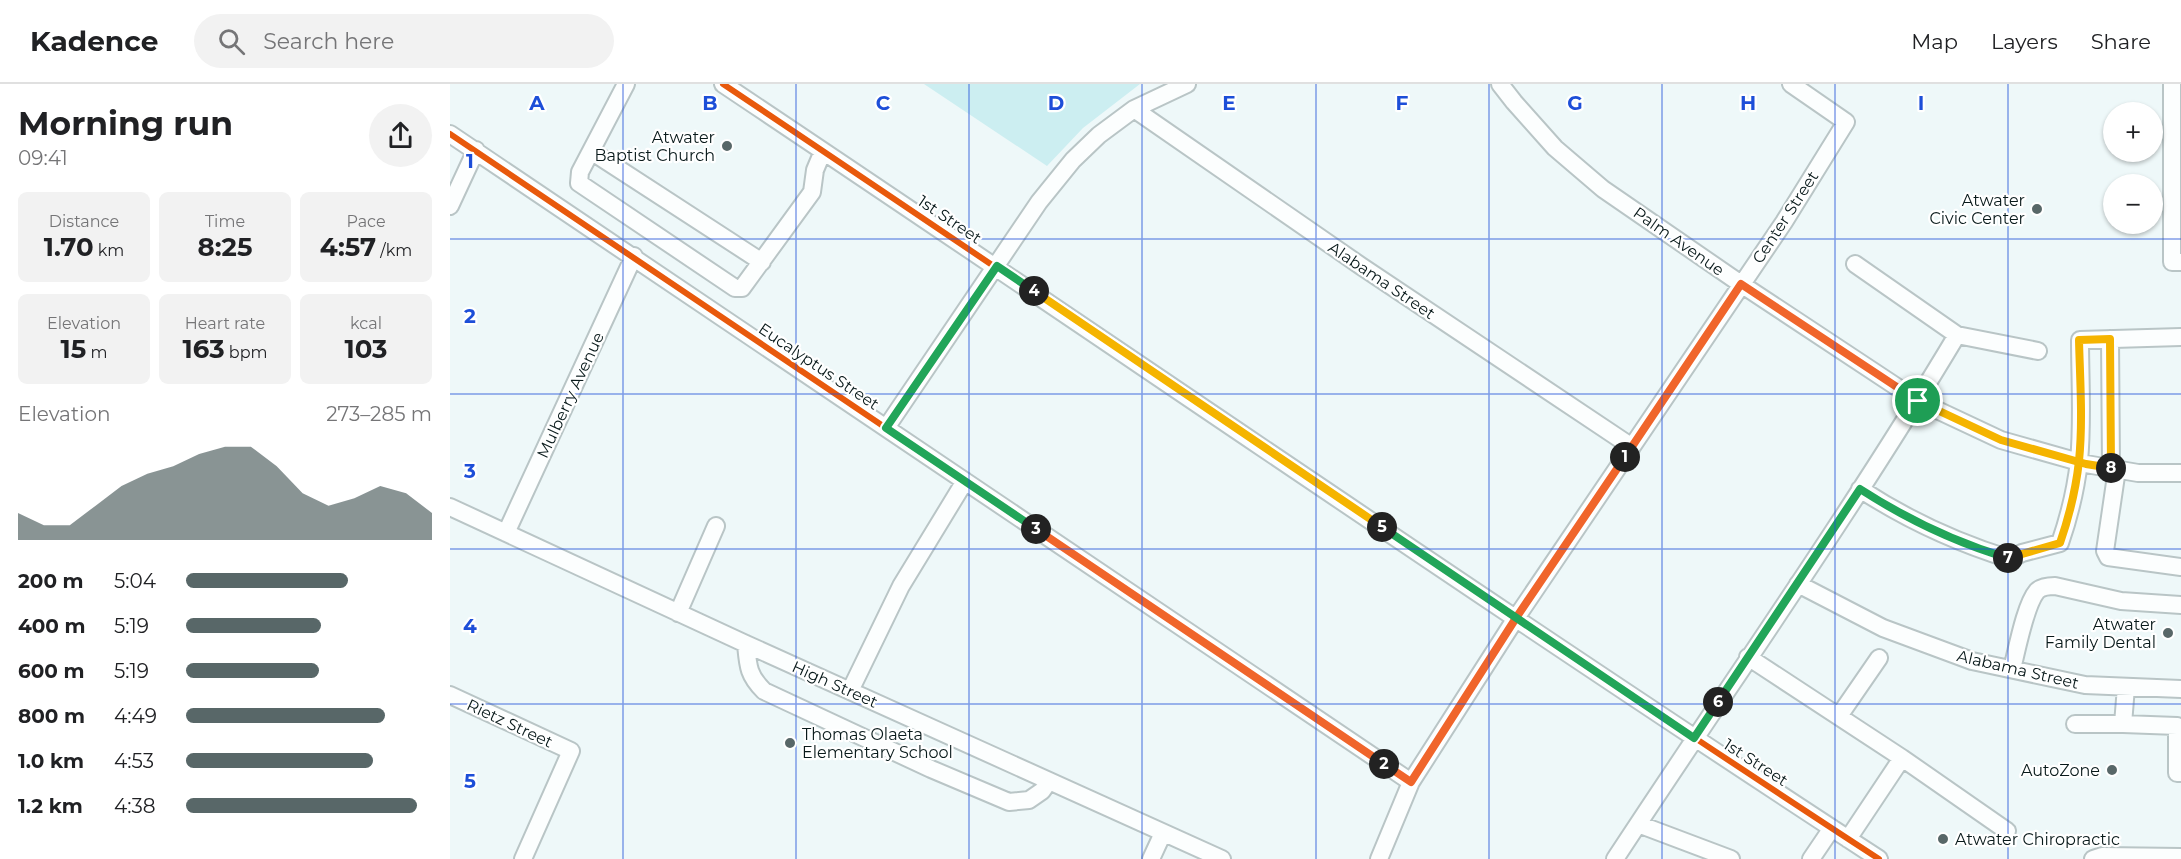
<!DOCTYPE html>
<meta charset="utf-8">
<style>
:root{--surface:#fff;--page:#f2f2f2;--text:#202124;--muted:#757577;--line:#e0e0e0;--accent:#586768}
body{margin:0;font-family:Montserrat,sans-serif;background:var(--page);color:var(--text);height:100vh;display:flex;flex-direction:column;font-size:22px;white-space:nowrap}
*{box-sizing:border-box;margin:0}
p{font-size:20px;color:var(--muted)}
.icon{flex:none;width:33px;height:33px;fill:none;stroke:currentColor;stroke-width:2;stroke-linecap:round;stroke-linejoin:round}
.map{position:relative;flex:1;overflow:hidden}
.sheet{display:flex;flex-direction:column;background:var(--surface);width:450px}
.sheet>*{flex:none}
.tools{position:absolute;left:1653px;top:18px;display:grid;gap:12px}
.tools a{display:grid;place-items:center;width:60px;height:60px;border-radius:50%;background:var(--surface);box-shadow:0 2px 4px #0004;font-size:30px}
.pin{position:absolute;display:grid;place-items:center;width:51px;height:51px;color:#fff;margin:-26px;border:3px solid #fff;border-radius:50%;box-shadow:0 2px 6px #0007}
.km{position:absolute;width:30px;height:30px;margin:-15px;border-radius:50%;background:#222;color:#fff;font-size:16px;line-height:30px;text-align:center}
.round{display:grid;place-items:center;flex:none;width:63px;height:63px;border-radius:32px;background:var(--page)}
.head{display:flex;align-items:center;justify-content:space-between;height:102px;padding:0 18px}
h1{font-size:33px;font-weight:700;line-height:45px}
.stats{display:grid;grid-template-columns:repeat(3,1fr);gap:9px;height:102px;padding:6px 18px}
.stats div{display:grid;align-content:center;border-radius:9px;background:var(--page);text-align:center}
.stats b{font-size:26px;font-weight:700}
.stats small{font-size:16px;font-weight:400}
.stats p{font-size:16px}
.chart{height:168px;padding:12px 18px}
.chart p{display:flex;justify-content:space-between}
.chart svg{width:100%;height:108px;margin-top:6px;fill:var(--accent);opacity:.7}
ul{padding:0 18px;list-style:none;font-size:20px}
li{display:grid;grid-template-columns:96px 72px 1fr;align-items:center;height:45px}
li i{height:15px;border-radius:8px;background:var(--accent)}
header{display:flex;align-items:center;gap:36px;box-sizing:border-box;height:84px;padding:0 30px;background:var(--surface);border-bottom:2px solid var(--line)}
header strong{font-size:28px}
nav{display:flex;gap:33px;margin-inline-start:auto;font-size:21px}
.search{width:420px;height:54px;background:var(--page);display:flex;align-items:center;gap:15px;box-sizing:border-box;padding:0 21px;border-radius:33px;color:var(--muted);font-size:22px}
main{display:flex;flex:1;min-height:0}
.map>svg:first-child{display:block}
</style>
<header>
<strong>Kadence</strong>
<div class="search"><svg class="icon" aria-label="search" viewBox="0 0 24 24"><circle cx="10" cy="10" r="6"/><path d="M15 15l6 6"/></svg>Search here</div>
<nav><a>Map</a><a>Layers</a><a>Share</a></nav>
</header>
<main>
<section class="sheet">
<div class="head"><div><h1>Morning run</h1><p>09:41</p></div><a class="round"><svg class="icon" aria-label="share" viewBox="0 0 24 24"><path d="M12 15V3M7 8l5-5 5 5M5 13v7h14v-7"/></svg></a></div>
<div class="stats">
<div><p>Distance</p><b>1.70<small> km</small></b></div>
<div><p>Time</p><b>8:25</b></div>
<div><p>Pace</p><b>4:57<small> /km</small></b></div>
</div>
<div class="stats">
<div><p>Elevation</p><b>15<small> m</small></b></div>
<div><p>Heart rate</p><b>163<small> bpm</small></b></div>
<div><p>kcal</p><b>103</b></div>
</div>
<div class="chart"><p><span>Elevation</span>273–285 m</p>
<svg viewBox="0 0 160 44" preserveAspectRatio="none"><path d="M0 44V33L10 38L20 38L30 30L40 22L50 17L60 14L70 9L80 6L90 6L100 14L110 25L120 30L130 27L140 22L150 25L160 33V44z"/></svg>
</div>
<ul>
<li><b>200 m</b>5:04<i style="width:66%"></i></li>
<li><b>400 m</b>5:19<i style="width:55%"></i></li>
<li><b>600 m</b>5:19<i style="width:54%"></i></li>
<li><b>800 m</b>4:49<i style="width:81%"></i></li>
<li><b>1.0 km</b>4:53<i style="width:76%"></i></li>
<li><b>1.2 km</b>4:38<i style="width:94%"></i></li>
</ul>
</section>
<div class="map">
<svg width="1731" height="775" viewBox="0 0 1731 775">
<rect width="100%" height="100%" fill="#eef8f9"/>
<path fill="#cceef1" d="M 474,0 L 690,0 L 633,44 L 597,82 Z"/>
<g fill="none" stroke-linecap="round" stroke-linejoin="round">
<defs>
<path id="minor" d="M 176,0 L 130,88 L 129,99 L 285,204 L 292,204 L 362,108 L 365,86 L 373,67
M 273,0 C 659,258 1041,522 1429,775
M 1050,0 L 1064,18 L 1105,64 L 1153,105 L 1291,200 L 1468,317 L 1551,356 L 1636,380 L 1688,389 L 1731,389
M 1722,0 L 1722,178 L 1731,178
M 684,25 L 911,182 L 1182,363
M 0,50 L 961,698
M 141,67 L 312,178
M 0,122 L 26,66
M 1405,180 L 1507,251 L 1588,267
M 1660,255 L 1661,384
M 436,344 L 589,118 L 623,76 L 649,51 L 684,25 L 737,0
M 1667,385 L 1655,467 L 1658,473 L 1731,483
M 1410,405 C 1456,435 1508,459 1560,475 L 1572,469 L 1610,459 C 1619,433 1626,404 1629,377 C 1633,337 1630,296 1630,256 L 1731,253
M 0,423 L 296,560 L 772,775
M 56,449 L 184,172
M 1348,500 L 1433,544 L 1522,577 L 1635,601 L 1731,605
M 228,529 L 266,442
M 296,560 C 298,582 298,591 314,607 L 481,685 L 559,718 L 579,716 L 592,707 L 599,697
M 1298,573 L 1452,674 L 1398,755
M 1562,585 C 1567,566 1575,521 1587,507 C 1591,503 1599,502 1605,502 L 1671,517 L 1731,521
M 400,607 L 451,502 L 515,397
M 0,611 L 121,667 L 73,775
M 1389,632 L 1429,574
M 1625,640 L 1673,640 L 1676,603
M 1673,640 L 1727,642 L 1727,689 L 1731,689
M 1452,674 L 1557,747
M 1188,740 L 1281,775
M 701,775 L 713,749
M 929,775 L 961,698 L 1066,534 L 1334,138 L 1396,38 L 1341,0
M 1165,775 C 1279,601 1400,430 1507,251
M 1361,775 L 1382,744
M 1643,775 L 1652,772 L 1731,773"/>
</defs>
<use href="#minor" stroke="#b9c5c6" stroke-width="20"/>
<use href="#minor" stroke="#fcfefe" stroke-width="16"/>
<defs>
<path id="cycleway" d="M 273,0 C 659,258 1041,522 1429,775
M 0,50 L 961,698"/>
</defs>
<use href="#cycleway" stroke="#fff" stroke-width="10"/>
<use href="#cycleway" stroke="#e8590c" stroke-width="6"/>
</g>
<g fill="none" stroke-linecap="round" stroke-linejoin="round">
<defs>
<path id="split-1" d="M 1175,373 L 1291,200 L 1468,317"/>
<path id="split-2" d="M 934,680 L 961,698 L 1066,534 L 1175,373"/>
<path id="split-3" d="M 586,445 L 934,680"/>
<path id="split-4" d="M 584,207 L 547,182 L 436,344 L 586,445"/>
<path id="split-5" d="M 584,207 L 932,443"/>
<path id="split-6" d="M 932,443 L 1244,654 L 1268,618"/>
<path id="split-7" d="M 1268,618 L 1410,405 C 1455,434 1507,459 1558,474"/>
<path id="split-8" d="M 1558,474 L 1610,459 C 1619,433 1626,404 1629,377 C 1633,337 1630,296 1629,256 L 1660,255 L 1661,384"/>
<path id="split-9" d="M 1468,317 L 1551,356 L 1636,380 L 1661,384"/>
</defs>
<use href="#split-1" stroke="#fff" stroke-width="12"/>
<use href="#split-2" stroke="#fff" stroke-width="12"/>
<use href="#split-3" stroke="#fff" stroke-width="12"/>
<use href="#split-4" stroke="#fff" stroke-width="12"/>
<use href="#split-5" stroke="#fff" stroke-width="12"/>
<use href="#split-6" stroke="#fff" stroke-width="12"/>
<use href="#split-7" stroke="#fff" stroke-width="12"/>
<use href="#split-8" stroke="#fff" stroke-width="12"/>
<use href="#split-9" stroke="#fff" stroke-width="12"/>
<use href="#split-1" stroke="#f0652b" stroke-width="8"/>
<use href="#split-2" stroke="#f0652b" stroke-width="8"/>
<use href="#split-3" stroke="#f0652b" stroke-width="8"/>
<use href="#split-4" stroke="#22a559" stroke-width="8"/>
<use href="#split-5" stroke="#f5b400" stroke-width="8"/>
<use href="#split-6" stroke="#22a559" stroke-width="8"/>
<use href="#split-7" stroke="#22a559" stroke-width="8"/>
<use href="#split-8" stroke="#f5b400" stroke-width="8"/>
<use href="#split-9" stroke="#f5b400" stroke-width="8"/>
</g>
<path fill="none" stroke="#1d4ed8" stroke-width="1.5" stroke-opacity="0.55" d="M 173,0 L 173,775M 346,0 L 346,775M 519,0 L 519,775M 692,0 L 692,775M 866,0 L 866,775M 1039,0 L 1039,775M 1212,0 L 1212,775M 1385,0 L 1385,775M 1558,0 L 1558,775M 0,155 L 1731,155M 0,310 L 1731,310M 0,465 L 1731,465M 0,620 L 1731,620"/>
<g fill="#586768" stroke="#fff" stroke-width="2">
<circle cx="277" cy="62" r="6"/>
<circle cx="1587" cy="125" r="6"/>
<circle cx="1718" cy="549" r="6"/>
<circle cx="340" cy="659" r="6"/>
<circle cx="1662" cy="686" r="6"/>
<circle cx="1493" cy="755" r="6"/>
</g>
<g text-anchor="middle" stroke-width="4.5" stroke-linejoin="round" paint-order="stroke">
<g font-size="16" fill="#08191a" stroke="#fff" text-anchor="end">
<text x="265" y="59">Atwater<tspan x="265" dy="18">Baptist Church</tspan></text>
<text x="1575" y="122">Atwater<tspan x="1575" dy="18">Civic Center</tspan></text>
<text x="1706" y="546">Atwater<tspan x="1706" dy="18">Family Dental</tspan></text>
<text x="352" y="656" text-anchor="start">Thomas Olaeta<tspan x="352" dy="18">Elementary School</tspan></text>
<text x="1650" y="692">AutoZone</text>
<text x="1505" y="761" text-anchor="start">Atwater Chiropractic</text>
</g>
<g font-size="16" fill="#08191a" stroke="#fff">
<text transform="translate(1335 133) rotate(-57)" y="6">Center Street</text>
<text transform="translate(500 135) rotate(34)" y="6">1st Street</text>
<text transform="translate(1229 157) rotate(35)" y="6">Palm Avenue</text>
<text transform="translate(932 196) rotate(34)" y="6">Alabama Street</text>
<text transform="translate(369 282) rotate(34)" y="6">Eucalyptus Street</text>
<text transform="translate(120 311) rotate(-65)" y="6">Mulberry Avenue</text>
<text transform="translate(1568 585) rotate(13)" y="6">Alabama Street</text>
<text transform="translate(385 600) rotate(24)" y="6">High Street</text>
<text transform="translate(60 639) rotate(25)" y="6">Rietz Street</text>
<text transform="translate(1306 678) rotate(33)" y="6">1st Street</text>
</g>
</g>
<g font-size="20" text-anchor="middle" font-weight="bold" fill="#1d4ed8" stroke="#fff" stroke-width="4.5" stroke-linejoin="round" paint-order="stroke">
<text x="87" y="26">A</text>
<text x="260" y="26">B</text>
<text x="433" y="26">C</text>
<text x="606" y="26">D</text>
<text x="779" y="26">E</text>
<text x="952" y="26">F</text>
<text x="1125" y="26">G</text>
<text x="1298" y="26">H</text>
<text x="1471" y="26">I</text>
<text x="20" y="84">1</text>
<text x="20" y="239">2</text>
<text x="20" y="394">3</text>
<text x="20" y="549">4</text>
<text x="20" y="704">5</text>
</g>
</svg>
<div class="tools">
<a>+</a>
<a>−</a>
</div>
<div class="pin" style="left:1468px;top:317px;background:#1e9e55"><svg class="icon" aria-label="arrive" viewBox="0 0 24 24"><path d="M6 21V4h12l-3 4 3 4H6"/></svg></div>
<b class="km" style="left:1175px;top:373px">1</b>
<b class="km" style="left:934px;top:680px">2</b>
<b class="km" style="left:586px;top:445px">3</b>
<b class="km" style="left:584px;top:207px">4</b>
<b class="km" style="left:932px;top:443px">5</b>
<b class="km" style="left:1268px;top:618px">6</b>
<b class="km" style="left:1558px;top:474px">7</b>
<b class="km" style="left:1661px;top:384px">8</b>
</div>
</main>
